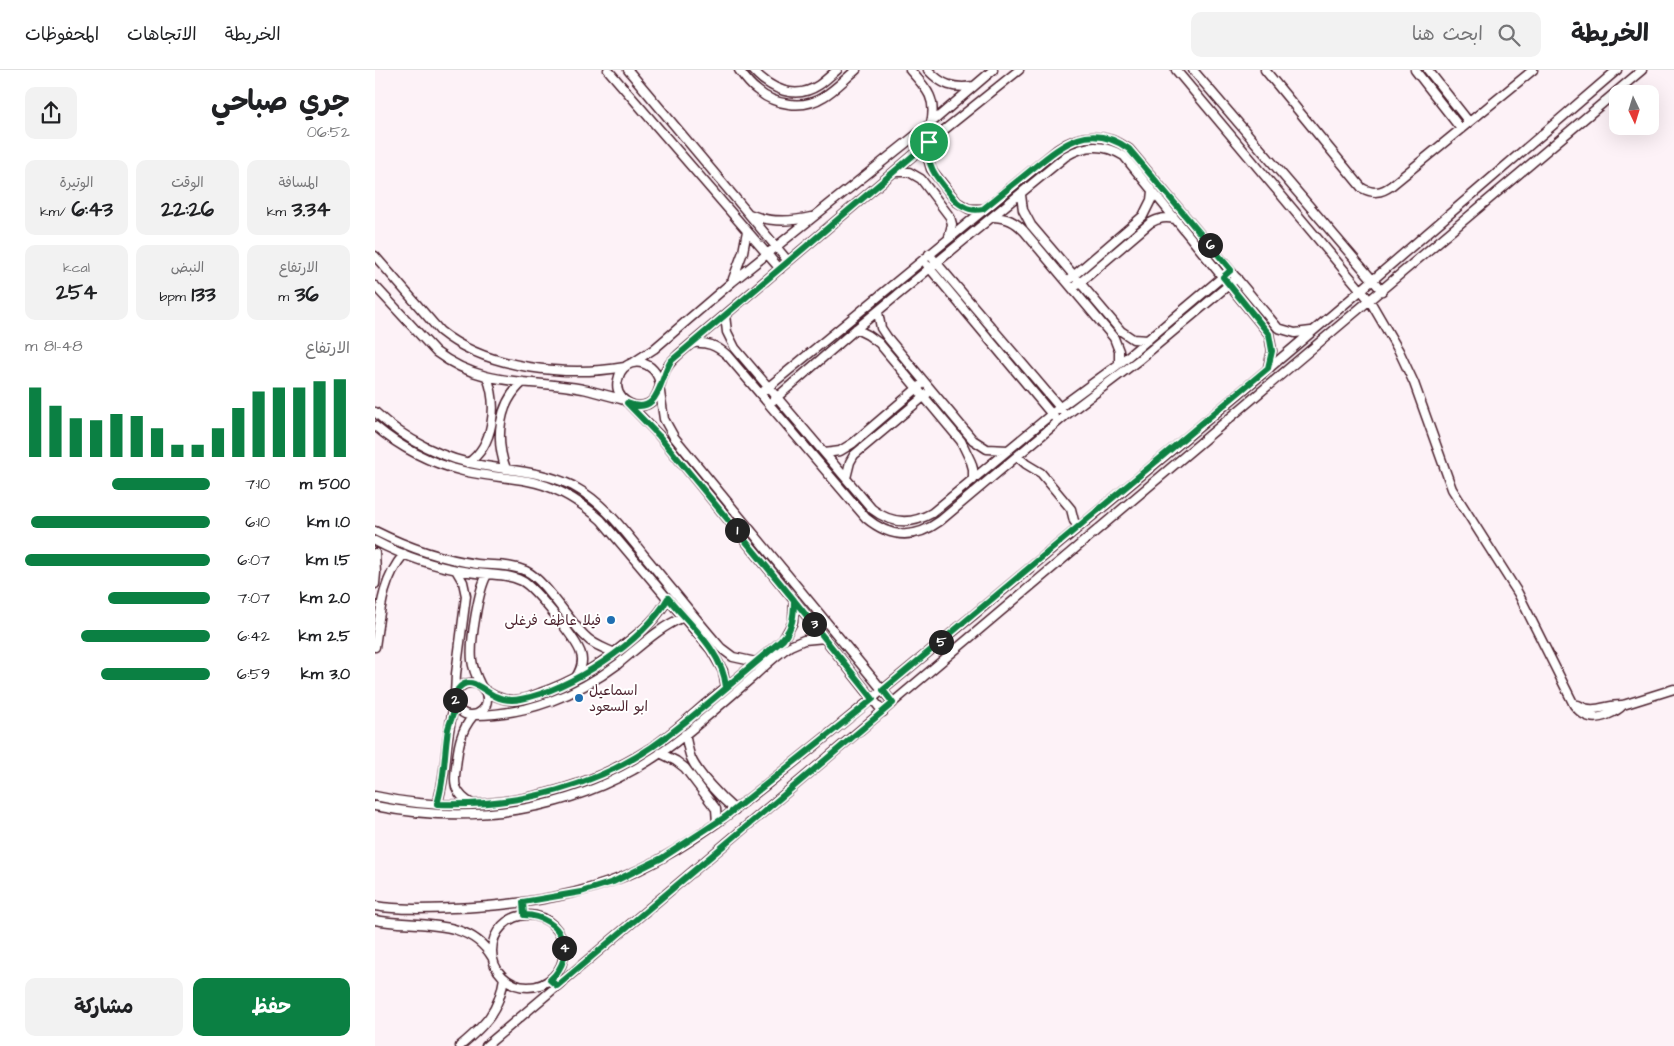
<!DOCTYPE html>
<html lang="ar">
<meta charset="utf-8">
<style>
:root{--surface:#fff;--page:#f2f2f2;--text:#202124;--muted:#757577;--line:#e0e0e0;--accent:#0b8043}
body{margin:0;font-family:"Architects Daughter","Playpen Sans Arabic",sans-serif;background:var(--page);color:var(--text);direction:rtl;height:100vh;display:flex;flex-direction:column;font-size:19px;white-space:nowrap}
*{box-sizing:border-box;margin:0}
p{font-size:16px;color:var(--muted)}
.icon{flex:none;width:28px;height:28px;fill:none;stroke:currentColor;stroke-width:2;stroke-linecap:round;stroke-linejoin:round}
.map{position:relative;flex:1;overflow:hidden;direction:ltr}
.sheet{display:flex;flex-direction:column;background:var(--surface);width:375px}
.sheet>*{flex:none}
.needle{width:32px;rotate:176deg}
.tools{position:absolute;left:1234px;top:15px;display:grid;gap:10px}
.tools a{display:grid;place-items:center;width:50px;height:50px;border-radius:10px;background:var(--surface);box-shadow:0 5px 20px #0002;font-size:25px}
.pin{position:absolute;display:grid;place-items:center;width:42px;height:42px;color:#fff;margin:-21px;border:2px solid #fff;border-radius:50%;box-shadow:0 1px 5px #0007}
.km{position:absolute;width:25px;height:25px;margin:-12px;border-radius:50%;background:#222;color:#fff;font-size:14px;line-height:25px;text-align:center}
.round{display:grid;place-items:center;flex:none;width:52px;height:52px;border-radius:10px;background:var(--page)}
.overview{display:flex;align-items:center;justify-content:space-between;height:85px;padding:0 25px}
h1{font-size:28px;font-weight:700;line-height:38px}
.stats{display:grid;grid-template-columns:repeat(3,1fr);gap:8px;height:85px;padding:5px 25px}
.stats div{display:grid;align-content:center;border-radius:10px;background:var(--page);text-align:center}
.stats b{font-size:21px;font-weight:700}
.stats small{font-size:14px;font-weight:400}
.stats p{font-size:14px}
.chart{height:140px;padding:10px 25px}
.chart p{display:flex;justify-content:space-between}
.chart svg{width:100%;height:90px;margin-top:5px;stroke:var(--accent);stroke-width:6}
.primary-button{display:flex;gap:10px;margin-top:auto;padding:10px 25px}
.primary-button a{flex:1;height:58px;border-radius:10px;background:var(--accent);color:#fff;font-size:20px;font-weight:700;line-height:58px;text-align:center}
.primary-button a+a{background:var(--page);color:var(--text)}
ul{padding:0 25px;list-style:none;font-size:16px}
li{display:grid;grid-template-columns:80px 60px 1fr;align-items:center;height:38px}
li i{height:12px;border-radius:6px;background:var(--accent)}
header{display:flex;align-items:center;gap:30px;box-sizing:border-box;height:70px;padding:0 25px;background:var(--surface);border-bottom:1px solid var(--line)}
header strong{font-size:24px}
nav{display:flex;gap:28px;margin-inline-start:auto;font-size:18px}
.search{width:350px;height:45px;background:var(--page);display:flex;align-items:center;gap:12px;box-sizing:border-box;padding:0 18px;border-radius:10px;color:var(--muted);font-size:19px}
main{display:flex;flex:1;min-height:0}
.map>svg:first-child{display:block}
</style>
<header>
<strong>الخريطة</strong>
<div class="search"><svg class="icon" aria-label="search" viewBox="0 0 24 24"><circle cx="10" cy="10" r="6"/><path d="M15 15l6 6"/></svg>ابحث هنا</div>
<nav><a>الخريطة</a><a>الاتجاهات</a><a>المحفوظات</a></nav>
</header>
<main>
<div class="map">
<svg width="1299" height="976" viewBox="0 0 1299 976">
<rect width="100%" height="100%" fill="#fdf2f7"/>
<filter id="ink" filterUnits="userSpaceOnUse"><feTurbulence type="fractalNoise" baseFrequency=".02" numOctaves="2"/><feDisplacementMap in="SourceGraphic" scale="10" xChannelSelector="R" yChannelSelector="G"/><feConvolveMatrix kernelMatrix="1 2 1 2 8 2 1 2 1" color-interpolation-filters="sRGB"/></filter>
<g filter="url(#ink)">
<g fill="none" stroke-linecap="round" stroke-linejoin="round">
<defs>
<path id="minor" d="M 233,0 L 405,199
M 253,0 L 413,191
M 364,0 C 369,7 375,15 382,20 C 399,35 428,40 448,27 C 460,20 470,9 481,0
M 378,0 C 395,19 420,31 444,15 C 450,11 456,5 462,0
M 535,0 C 551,18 562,28 556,53
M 553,0 C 567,15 578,19 599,16
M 801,0 L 995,231 L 1024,281 L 1039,313 L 1077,419 L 1143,523 L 1199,635 C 1203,640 1208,646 1215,647 C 1224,650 1242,642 1248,635
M 818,0 L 1007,221
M 890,0 L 987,118 C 998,124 1006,123 1016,116 L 1158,0
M 1040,0 L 1086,59
M 1053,0 L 1094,52
M 554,72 L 553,88 L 556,99 L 582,132 L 594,139 L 608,139
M 519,102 L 534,102 L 546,109 L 575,147 L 577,154 L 574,167
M 646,125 L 648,140 L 656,155 L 746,261 L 758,269 L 773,270
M 374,144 C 395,153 415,152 436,147
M 619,147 C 632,148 640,151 649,161 L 739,268 L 744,281 L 744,294
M 554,184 L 687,340
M 0,186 L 65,261 C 112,299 192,307 250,297
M 552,195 L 679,347
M 696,208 L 768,146 L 776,130 L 777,121
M 358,209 L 368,182 L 372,161
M 0,216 L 61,282 C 109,318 153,309 208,319 C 221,322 235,326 249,330
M 701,216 L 775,153 C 784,148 790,147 800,149
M 503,242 L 506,258 L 512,267 L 598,370 L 612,379 L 633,380
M 350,245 L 352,262 L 360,278 L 497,439 C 516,454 536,455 557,443 L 684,338 L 744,294 L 852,203
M 481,259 L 493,265 L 504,273 L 586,371 L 596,392 L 598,399 L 598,410
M 317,273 C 332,272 341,275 352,285 L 491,448 C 515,468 539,470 565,451 L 691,345 L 765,289 L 862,208
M 259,292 L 279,279 L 357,212 L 556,53 L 618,0
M 285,316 C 283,289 248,283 243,310 C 241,316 243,323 247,328 C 252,333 257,336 264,336 C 286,335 283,313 291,299 C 294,293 299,289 304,284 L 554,72 L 644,0
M 285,322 L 289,349 L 299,367 L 518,633
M 385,324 L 683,79 C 707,63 730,63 754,79 L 903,258 L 920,263 L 936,261
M 254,334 L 284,365 L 435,550 L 508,642
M 394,334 L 481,259 L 691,86 C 711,74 729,74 749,86 L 894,264 L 897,281 L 893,298
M 0,342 C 30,370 69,390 110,396 C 141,401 170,402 198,416 C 228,432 248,459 268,484 C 294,515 319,547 346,578 L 358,587 L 381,592
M 0,356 C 26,378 55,393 88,401 C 109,406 131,407 153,411 C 181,416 205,431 226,450 L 336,580 L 348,601 L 351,617
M 450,383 L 465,381 L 478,373 L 546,315
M 643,387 L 651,394 L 666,403 L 696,439 L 699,451 L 704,457
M 93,393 C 119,375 123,335 112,307
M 131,399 C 120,369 123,334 148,312
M 471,408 L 475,392 L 479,385 L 552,324
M 0,461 C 32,477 66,489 102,494 C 118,496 136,494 151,501 C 170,510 193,550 210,566 C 218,575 229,578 240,583
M 0,471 C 30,487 61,497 94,502 C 111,505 131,503 147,511 C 159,517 203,571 206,584 C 209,593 205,601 200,609
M 0,483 L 1,503 L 0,514
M 0,577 C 5,544 6,511 29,484
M80 629a16 16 0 1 1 32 0a16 16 0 1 1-32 0Z
M 106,616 C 102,608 98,600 97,590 C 95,573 103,520 112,505
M 107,618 C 116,625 124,629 135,630 C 146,631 155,627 165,623 C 198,612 225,595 251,573 C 268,560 283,548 293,528
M 80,625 L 81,604 L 91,526 L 88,512 L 81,500
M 1203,635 C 1219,645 1231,634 1248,635 L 1299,619
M 100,645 C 152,645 202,625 243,594 C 263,578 284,557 309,547
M 310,664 C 312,672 313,680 316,688 C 323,704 346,728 360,740
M 285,683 L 301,691 L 310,698 L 341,739 L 342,753
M 0,726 C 94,747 195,730 276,678 C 295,665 312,650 329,635 C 355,614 382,592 408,570 L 418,552 L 419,530
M 62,734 C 73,702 69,667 80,634
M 97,734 C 90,730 84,725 81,717 C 79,711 80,704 81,697 C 83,678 85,661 98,646
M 0,736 C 111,758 222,737 311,664 C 334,645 357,625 380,605 C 391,595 402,584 415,576 L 429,570 L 450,568
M 0,836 C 25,840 51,839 77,838 C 141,836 206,827 264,800 C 323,772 372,730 422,690 C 482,642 541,592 601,543 C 729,436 858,330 985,221 C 1071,148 1156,73 1242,0
M117 881a36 36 0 1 1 72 0a36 36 0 1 1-72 0Z
M 0,850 C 40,858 93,846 117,887
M 85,976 C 110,955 124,942 129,908
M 111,976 L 1267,0"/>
</defs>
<use href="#minor" stroke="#4a1f2b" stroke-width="11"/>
<use href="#minor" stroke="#fff" stroke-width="8"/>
</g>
</g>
<g fill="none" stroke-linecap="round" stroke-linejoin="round" filter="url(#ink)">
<defs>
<path id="route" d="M 554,72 L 296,291 C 284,309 285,347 252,333 L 284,366 L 419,530 C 419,548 417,562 402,574 L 351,617 C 348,582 314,554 293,528 C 270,571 193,621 146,629 C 137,631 128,630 120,626 C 108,621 95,604 83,619 C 80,624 81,628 80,634 C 80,642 75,651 73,659 C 69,684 70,710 62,734 C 143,737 225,717 291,667 C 331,637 369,602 408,570 C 418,557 419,545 419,530 L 498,629 L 350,747 L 287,788 L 238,812 L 206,822 L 148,832 L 149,845 C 187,846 204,884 175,910 L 182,916 L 518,633 L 508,620 L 893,298 L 897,281 L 894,264 L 848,207 L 856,200 L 754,79 C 714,51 688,74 656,100 C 640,113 624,126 608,139 C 598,141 591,139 582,132 C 567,113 549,99 554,72"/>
</defs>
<use href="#route" stroke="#fff" stroke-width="10"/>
<use href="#route" stroke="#0b8043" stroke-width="6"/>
</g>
<g fill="#1f6fb2" stroke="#fff" stroke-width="2">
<circle cx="236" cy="550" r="5"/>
<circle cx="204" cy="628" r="5"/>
</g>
<g text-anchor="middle" stroke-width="4" stroke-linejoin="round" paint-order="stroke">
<g font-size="14" fill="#4a1f2b" stroke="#fff" text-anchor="end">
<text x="226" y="555">فيلا عاطف فرغلى</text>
<text x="214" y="625" text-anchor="start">اسماعيل<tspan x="214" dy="16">ابو السعود</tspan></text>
</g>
</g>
</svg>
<div class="tools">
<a><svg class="needle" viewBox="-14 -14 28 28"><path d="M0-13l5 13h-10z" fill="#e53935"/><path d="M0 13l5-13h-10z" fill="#757577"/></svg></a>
</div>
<div class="pin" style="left:554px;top:72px;background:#1e9e55"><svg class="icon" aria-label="arrive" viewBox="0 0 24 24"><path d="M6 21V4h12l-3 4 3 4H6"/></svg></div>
<b class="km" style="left:362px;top:460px">1</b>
<b class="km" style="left:80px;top:630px">2</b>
<b class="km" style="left:439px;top:554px">3</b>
<b class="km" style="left:189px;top:878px">4</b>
<b class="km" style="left:566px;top:572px">5</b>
<b class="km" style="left:835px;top:175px">6</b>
</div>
<section class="sheet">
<div class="overview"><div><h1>جري صباحي</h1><p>06:52</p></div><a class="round"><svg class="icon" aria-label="share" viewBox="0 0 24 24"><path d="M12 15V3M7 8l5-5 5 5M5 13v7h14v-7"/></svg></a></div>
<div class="stats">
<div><p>المسافة</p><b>3.34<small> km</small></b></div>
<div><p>الوقت</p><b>22:26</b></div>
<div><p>الوتيرة</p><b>6:43<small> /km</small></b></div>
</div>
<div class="stats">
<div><p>الارتفاع</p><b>36<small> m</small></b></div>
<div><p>النبض</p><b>133<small> bpm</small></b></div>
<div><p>kcal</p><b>254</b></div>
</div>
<div class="chart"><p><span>الارتفاع</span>48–81 m</p>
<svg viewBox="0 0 160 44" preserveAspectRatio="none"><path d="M5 44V10M15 44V19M25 44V25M35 44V26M45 44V23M55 44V24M65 44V30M75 44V38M85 44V38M95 44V30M105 44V20M115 44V12M125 44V10M135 44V10M145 44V7M155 44V6"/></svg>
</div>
<ul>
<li><b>500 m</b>7:10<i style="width:53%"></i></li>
<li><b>1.0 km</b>6:10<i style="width:97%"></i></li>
<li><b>1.5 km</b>6:07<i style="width:100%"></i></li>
<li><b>2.0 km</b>7:07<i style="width:55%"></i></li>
<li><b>2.5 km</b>6:42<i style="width:70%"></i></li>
<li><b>3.0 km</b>6:59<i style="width:59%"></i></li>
</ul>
<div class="primary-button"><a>حفظ</a><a>مشاركة</a></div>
</section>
</main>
